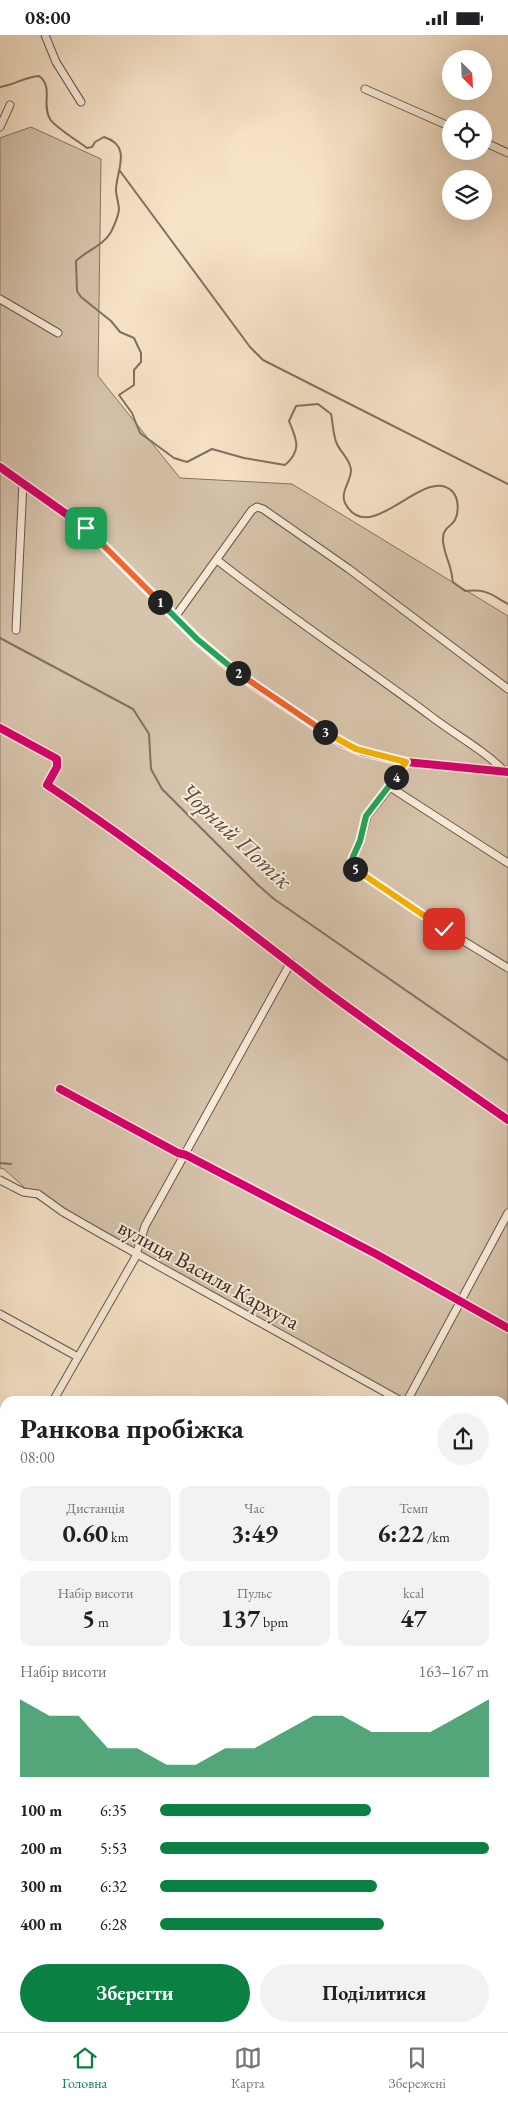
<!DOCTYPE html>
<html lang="uk">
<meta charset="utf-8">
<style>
:root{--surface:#fff;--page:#f2f2f2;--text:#202124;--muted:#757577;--line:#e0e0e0;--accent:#0b8043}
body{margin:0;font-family:"EB Garamond",serif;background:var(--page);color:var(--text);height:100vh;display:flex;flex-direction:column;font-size:19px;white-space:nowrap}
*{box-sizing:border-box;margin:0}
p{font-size:16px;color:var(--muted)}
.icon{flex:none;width:28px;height:28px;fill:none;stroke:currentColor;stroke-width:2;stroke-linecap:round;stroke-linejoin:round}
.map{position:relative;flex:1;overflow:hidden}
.drawer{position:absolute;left:0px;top:1361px;width:509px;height:636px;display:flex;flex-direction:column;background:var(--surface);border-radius:15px 15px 0 0;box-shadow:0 5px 20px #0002}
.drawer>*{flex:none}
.needle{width:32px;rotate:156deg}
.fabs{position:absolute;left:442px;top:15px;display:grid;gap:10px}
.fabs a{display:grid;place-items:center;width:50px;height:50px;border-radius:50%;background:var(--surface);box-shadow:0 5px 20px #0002;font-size:25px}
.pin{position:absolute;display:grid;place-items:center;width:42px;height:42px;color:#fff;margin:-21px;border-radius:10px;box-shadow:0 2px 8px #0006}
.km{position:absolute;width:25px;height:25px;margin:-12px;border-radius:50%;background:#222;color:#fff;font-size:14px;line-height:25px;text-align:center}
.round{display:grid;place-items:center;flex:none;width:52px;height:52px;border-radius:26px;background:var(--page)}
.summary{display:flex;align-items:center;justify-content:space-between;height:85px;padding:0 20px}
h1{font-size:28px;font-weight:700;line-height:38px}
.figures{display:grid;grid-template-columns:repeat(3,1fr);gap:8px;height:85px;padding:5px 20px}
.figures div{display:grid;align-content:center;border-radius:12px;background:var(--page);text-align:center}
.figures b{font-size:25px;font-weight:700}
.figures small{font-size:14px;font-weight:400}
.figures p{font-size:14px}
.chart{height:140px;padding:10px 20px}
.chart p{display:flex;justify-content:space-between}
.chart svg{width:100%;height:90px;margin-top:5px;fill:var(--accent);opacity:.7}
.cta{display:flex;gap:10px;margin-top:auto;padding:10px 20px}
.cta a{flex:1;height:58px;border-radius:30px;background:var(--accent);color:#fff;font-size:20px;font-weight:700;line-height:58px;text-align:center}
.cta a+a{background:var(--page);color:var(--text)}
ul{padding:0 20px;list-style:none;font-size:16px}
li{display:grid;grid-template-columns:80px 60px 1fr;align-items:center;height:38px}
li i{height:12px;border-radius:6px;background:var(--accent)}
.status{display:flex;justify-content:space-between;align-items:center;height:35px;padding:0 25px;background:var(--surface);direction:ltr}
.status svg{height:14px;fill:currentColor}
.tabs{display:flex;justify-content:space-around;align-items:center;height:70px;border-top:1px solid var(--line);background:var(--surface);font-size:14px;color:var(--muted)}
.tabs a{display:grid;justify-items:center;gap:2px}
.tabs .current{color:var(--accent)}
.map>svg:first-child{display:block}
</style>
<div class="status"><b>08:00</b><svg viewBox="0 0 49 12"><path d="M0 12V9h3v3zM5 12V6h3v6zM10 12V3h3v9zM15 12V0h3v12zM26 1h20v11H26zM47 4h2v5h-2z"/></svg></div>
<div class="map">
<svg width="508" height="1997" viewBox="0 0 508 1997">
<rect width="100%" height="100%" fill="#f8e4c9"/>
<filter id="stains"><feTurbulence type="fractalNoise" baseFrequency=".004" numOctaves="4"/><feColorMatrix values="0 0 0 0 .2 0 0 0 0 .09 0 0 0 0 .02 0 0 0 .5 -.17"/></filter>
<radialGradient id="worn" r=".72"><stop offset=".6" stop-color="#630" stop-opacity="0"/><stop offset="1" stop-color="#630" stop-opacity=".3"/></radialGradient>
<path fill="#d7c4ac" stroke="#867565" d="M 31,92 L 101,124 L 98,341 L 180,443 L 292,449 L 508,581 L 508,1429 L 504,1427 L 504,1366 L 396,1366 L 36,1163 L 4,1134 L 0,1133 L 0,103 Z
M 0,1692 L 5,1695 L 5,1992 L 504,1992 L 504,1882 L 508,1885 L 508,1997 L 0,1997 Z"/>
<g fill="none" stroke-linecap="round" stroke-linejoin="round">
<path stroke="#817162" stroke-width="2" d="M 0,52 C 13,50 25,42 39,41 C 54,52 41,69 50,84 C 56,93 78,106 87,113 L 92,112 L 95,107 L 104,102 C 133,111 116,136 116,155 C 116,162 119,168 119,175 C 118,181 114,191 111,197 C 104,210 86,216 76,226 L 77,256 L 81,262 L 111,286 L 120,297 L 134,303 L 141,318 L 141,327 L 134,335 L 134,350 L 119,360 L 132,378 L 140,398 L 174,423 L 187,427 L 212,414 L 244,423 L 285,430 C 302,415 297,405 289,386 L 296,371 L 318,369 L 331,379 C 333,388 333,401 337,409 C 341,418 350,424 351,435 C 351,447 340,456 345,468 C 370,515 424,429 452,456 C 459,463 459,477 455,485 C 451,492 443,493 443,503 C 442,513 449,526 451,536 C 452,539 452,544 453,547 C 456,550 462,553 465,556 C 488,554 490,559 508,569
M 120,136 L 250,312 L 263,325 L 508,449
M 0,603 L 133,674 L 149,699 L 151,734 L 162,754 L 258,850 L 274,864 L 508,1026
M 0,1128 L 11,1129"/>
<defs>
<path id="minor" d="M 45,0 L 56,27 L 81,67
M 365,54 L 451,92
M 0,92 L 10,70
M 484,107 L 508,118
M 0,264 L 58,298
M 0,432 L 86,493 L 197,604 L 227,630 L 258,653 L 342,708 L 363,717 L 406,727 L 508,737
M 217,525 C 287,580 361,629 432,682 C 454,699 487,717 505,737
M 175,582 L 252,475 L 257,472 L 263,474 L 349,534 L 508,654
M 16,595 L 23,447
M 0,693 L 57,724 L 57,732 L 47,750 C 142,813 232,883 322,953 C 383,999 446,1041 508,1085
M 406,727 L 390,752 L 367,781 L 360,807 L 352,824 L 355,834 L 444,894 L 508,933
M 390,752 L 508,828
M 60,1054 L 178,1118 L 186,1120 L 376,1219 L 508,1293
M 0,1145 L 23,1157 L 38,1159 L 63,1177 L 103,1200 L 401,1366
M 0,1279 L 78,1322
M 53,1366 L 135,1223 L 145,1191 L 291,927
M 407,1366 L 508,1178
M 0,1387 L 5,1390
M 504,1427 L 508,1430
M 0,1458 L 5,1450
M 0,1523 L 5,1527
M 504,1563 L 508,1566
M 0,1694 L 5,1697
M 504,1701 L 508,1703
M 504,1959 L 508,1961"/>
</defs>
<use href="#minor" stroke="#655649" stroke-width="9"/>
<use href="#minor" stroke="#faeddc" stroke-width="7"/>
<defs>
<path id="cycleway" d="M 0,432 L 86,493 L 197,604 L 227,630 L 258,653 L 342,708 L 363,717 L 406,727 L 508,737
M 0,693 L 57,724 L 57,732 L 47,750 C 142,813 232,883 322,953 C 383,999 446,1041 508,1085
M 60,1054 L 178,1118 L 186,1120 L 376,1219 L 508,1293"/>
</defs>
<use href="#cycleway" stroke="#faeddc" stroke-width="11"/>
<use href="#cycleway" stroke="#d6006c" stroke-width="8"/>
</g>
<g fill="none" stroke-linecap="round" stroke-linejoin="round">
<defs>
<path id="split-1" d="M 86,493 L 160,567"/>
<path id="split-2" d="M 160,567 L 197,604 L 238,638"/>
<path id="split-3" d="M 238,638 L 325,697"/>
<path id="split-4" d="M 325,697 L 356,714 L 406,727 L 396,742"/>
<path id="split-5" d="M 355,834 L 352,824 L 360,806 L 366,781 L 396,742"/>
<path id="split-6" d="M 355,834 L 444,894"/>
</defs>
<use href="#split-1" stroke="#fff" stroke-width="10"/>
<use href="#split-2" stroke="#fff" stroke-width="10"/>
<use href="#split-3" stroke="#fff" stroke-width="10"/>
<use href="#split-4" stroke="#fff" stroke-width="10"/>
<use href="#split-5" stroke="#fff" stroke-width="10"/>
<use href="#split-6" stroke="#fff" stroke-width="10"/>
<use href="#split-1" stroke="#f0652b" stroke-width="6"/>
<use href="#split-2" stroke="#22a559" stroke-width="6"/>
<use href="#split-3" stroke="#f0652b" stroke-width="6"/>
<use href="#split-4" stroke="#f5b400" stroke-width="6"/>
<use href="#split-5" stroke="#22a559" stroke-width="6"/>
<use href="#split-6" stroke="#f5b400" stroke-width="6"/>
</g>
<g text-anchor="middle" stroke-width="4" stroke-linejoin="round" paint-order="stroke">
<g font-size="22" fill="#34261e" stroke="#faeddc">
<text transform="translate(209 1239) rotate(29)" y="8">вулиця Василя Кархута</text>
</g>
<g font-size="24" font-style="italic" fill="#5b4c40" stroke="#faeddc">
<text transform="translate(236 801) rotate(43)" y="8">Чорний Потік</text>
</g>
</g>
<rect width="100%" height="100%" filter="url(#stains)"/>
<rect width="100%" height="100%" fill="url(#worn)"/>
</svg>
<div class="fabs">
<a><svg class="needle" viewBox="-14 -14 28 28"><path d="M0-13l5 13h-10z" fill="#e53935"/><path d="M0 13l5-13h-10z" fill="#757577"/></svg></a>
<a><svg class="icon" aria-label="locate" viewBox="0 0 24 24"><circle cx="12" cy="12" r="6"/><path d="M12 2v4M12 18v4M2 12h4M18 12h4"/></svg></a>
<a><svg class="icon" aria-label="layers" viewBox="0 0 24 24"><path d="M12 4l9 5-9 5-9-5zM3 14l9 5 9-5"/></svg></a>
</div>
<div class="pin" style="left:86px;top:493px;background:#1e9e55"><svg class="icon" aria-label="arrive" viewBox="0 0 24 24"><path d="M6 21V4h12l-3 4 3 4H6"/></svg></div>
<div class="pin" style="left:444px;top:894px;background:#d93025"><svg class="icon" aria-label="check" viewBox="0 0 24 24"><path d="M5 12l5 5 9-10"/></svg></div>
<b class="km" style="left:160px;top:567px">1</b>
<b class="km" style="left:238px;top:638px">2</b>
<b class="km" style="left:325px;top:697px">3</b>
<b class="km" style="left:396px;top:742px">4</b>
<b class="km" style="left:355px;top:834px">5</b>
<section class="drawer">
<div class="summary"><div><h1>Ранкова пробіжка</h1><p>08:00</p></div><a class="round"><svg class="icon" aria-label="share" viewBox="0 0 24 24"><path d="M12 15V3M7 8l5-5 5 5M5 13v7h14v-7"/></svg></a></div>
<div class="figures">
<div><p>Дистанція</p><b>0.60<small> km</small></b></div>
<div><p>Час</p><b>3:49</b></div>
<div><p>Темп</p><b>6:22<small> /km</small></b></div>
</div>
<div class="figures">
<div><p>Набір висоти</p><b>5<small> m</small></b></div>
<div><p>Пульс</p><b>137<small> bpm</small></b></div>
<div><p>kcal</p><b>47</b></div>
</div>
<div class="chart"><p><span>Набір висоти</span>163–167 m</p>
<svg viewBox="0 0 160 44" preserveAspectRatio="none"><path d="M0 44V6L10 14L20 14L30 30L40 30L50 38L60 38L70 30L80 30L90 22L100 14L110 14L120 22L130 22L140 22L150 14L160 6V44z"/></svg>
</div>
<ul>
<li><b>100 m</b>6:35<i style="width:64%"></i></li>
<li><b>200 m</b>5:53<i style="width:100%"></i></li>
<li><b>300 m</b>6:32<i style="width:66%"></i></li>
<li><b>400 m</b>6:28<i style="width:68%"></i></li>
</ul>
<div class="cta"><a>Зберегти</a><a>Поділитися</a></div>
</section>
</div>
<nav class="tabs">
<a class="current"><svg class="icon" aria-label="home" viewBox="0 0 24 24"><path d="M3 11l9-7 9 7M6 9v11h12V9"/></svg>Головна</a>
<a><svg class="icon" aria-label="map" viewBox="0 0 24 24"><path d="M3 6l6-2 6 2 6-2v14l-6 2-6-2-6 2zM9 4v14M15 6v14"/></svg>Карта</a>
<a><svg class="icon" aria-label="saved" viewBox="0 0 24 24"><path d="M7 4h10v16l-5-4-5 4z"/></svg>Збережені</a>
</nav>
